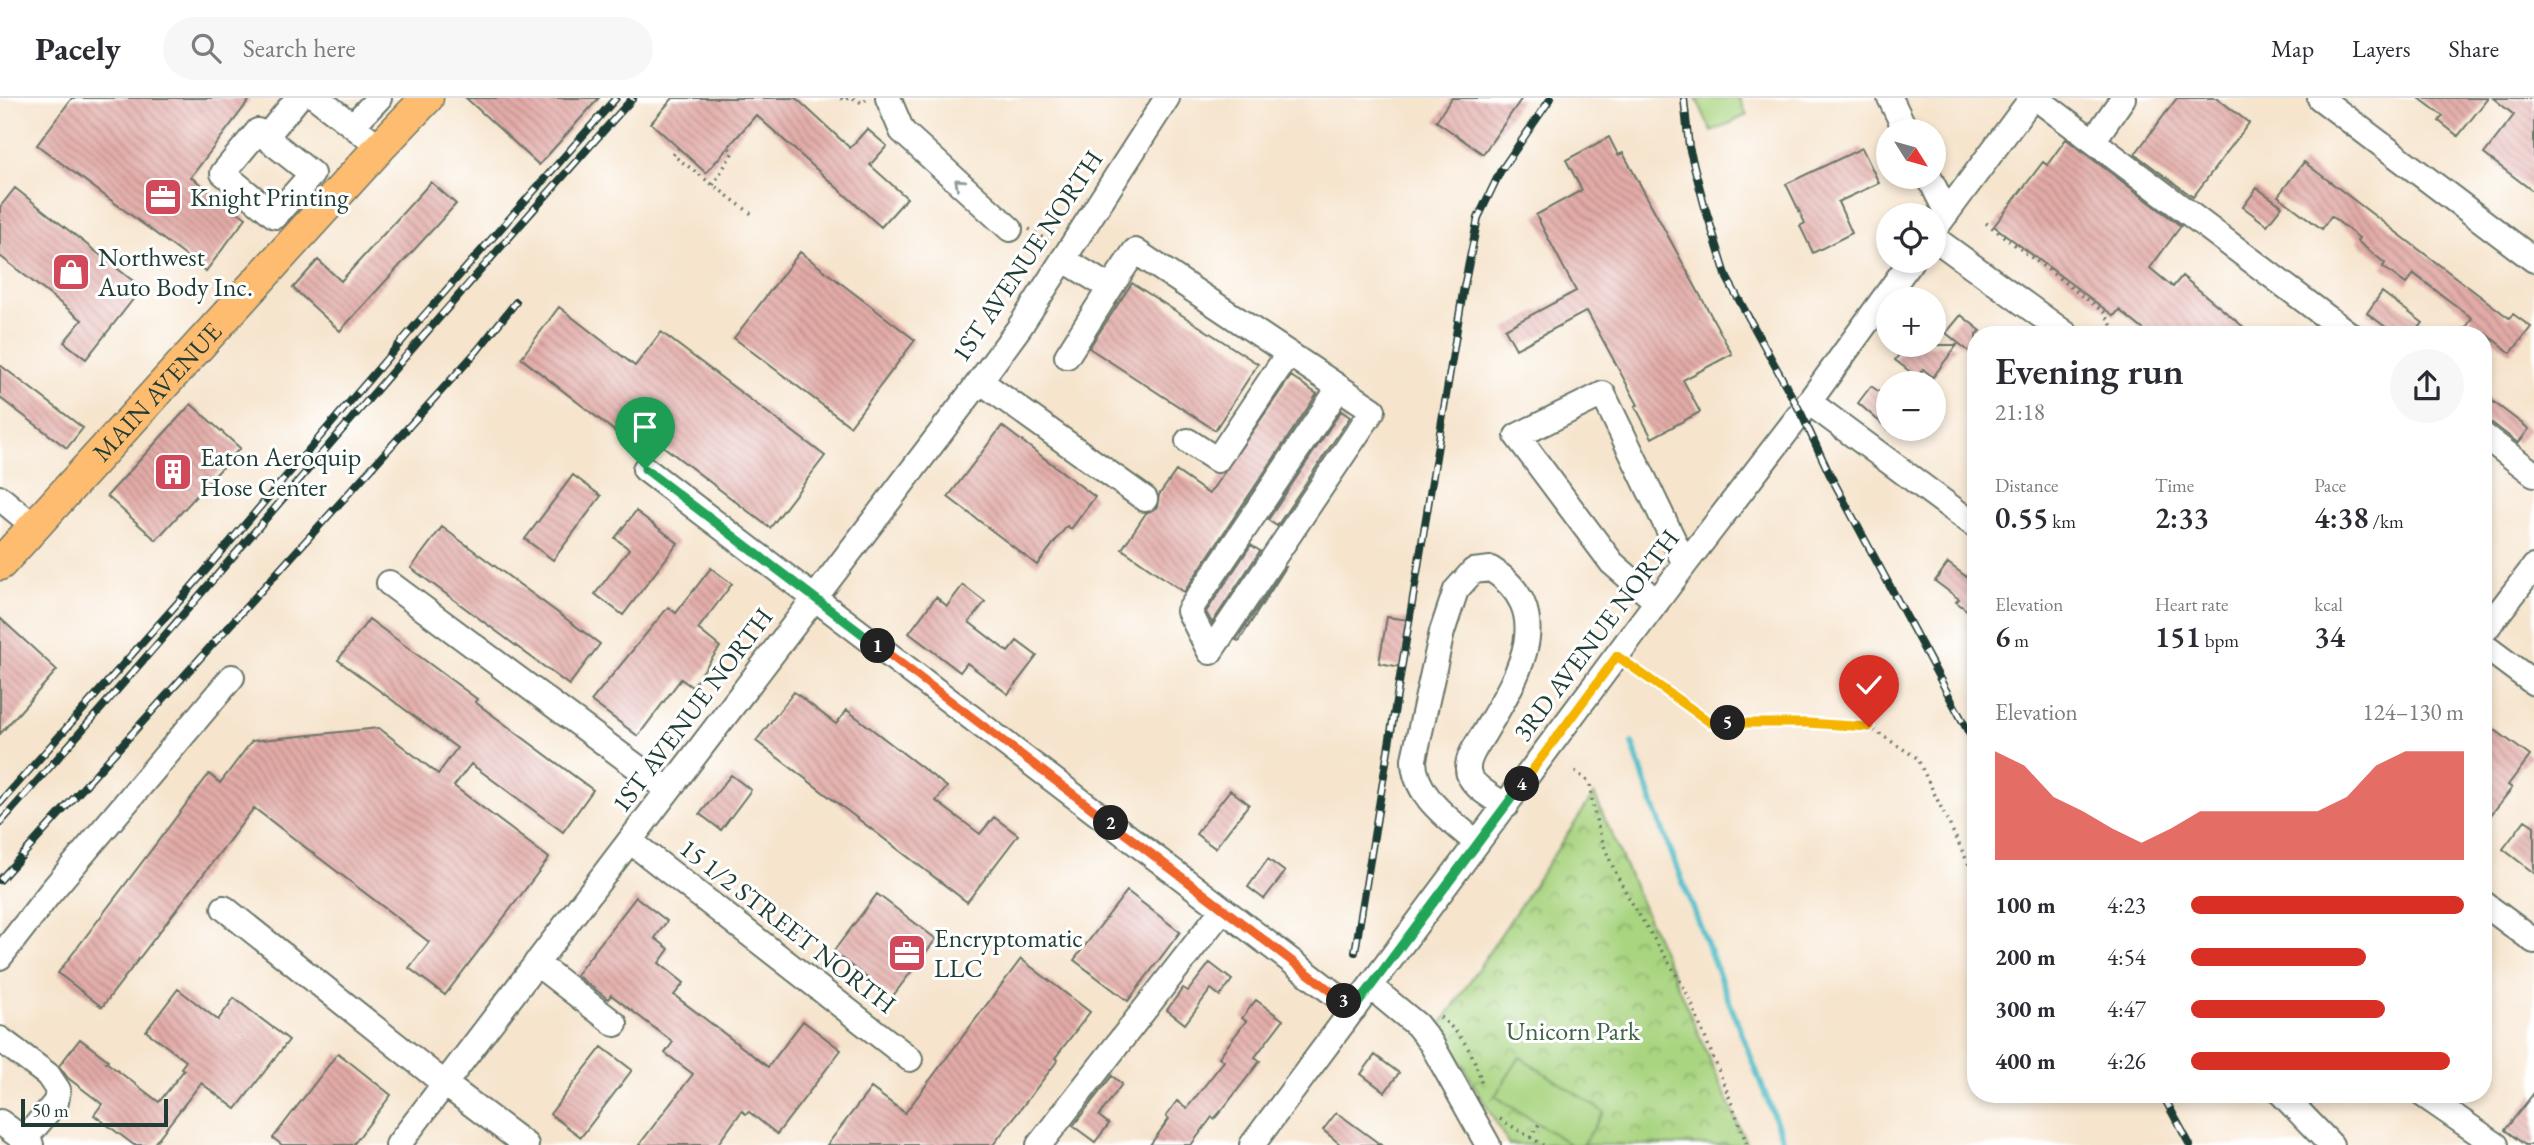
<!DOCTYPE html>
<meta charset="utf-8">
<style>
:root{--surface:#fff;--page:#f7f7f7;--text:#2b2b33;--muted:#7c7c81;--line:#e1e1e2;--accent:#d93025}
body{margin:0;font-family:"EB Garamond",serif;background:var(--page);color:var(--text);height:100vh;display:flex;flex-direction:column;font-size:26px;white-space:nowrap}
*{box-sizing:border-box;margin:0}
p{font-size:23px;color:var(--muted)}
.icon{flex:none;width:38px;height:38px;fill:none;stroke:currentColor;stroke-width:2;stroke-linecap:round;stroke-linejoin:round}
.map{position:relative;flex:1;overflow:hidden}
.sheet{position:absolute;left:1967px;top:228px;width:525px;height:777px;display:flex;flex-direction:column;background:var(--surface);border-radius:28px;box-shadow:0 4px 10px #0003}
.sheet>*{flex:none}
.needle{width:46px;rotate:127deg}
.controls{position:absolute;left:1876px;top:21px;display:grid;gap:14px}
.controls a{display:grid;place-items:center;width:70px;height:70px;border-radius:50%;background:var(--surface);box-shadow:0 4px 10px #0003;font-size:35px}
.scale{position:absolute;left:21px;bottom:18px;width:147px;box-sizing:border-box;padding-left:7px;border:4px solid #1f3d34;border-top:0;font-size:19px;line-height:24px;white-space:nowrap;color:#1f3d34;-webkit-text-stroke:5px #fff;paint-order:stroke}
.pin{position:absolute;display:grid;place-items:center;width:60px;height:60px;color:#fff;margin:-72px -30px;border-radius:50% 50% 50% 0;rotate:-45deg;box-shadow:0 0 7px #0007}
.pin .icon{rotate:45deg}
.km{position:absolute;width:35px;height:35px;margin:-18px;border-radius:50%;background:#222;color:#fff;font-size:19px;line-height:35px;text-align:center}
.round{display:grid;place-items:center;flex:none;width:74px;height:74px;border-radius:37px;background:var(--page)}
.headline{display:flex;align-items:center;justify-content:space-between;height:119px;padding:0 28px}
h1{font-size:38px;font-weight:600;line-height:52px}
.figures{display:grid;grid-template-columns:repeat(3,1fr);gap:10px;height:119px;padding:7px 28px}
.figures div{display:grid;align-content:center}
.figures b{font-size:30px;font-weight:600}
.figures small{font-size:19px;font-weight:400}
.figures p{font-size:19px}
.chart{height:196px;padding:14px 28px}
.chart p{display:flex;justify-content:space-between}
.chart svg{width:100%;height:126px;margin-top:7px;fill:var(--accent);opacity:.7}
ul{padding:0 28px;list-style:none;font-size:23px}
li{display:grid;grid-template-columns:112px 84px 1fr;align-items:center;height:52px}
li i{height:18px;border-radius:9px;background:var(--accent)}
header{display:flex;align-items:center;gap:42px;box-sizing:border-box;height:98px;padding:0 35px;background:var(--surface);border-bottom:2px solid var(--line)}
header strong{font-size:33px}
nav{display:flex;gap:38px;margin-inline-start:auto;font-size:24px}
.search{width:490px;height:63px;background:var(--page);display:flex;align-items:center;gap:18px;box-sizing:border-box;padding:0 24px;border-radius:38px;color:var(--muted);font-size:26px}
.map>svg:first-child{display:block}
</style>
<header>
<strong>Pacely</strong>
<div class="search"><svg class="icon" aria-label="search" viewBox="0 0 24 24"><circle cx="10" cy="10" r="6"/><path d="M15 15l6 6"/></svg>Search here</div>
<nav><a>Map</a><a>Layers</a><a>Share</a></nav>
</header>
<div class="map">
<svg width="2534" height="1047" viewBox="0 0 2534 1047">
<defs>
<pattern id="park-crowns" width="20" height="18" patternUnits="userSpaceOnUse" patternTransform="scale(1.75)"><rect width="20" height="18" fill="#a9d480"/><path d="M2 6a3 3 0 1 1 6 0M12 15a3 3 0 1 1 6 0" fill="none" stroke="#89ad6a"/></pattern>
<pattern id="building-back-hatch" width="6" height="6" patternUnits="userSpaceOnUse" patternTransform="scale(1.75)"><rect width="6" height="6" fill="#e3aba7"/><path d="M-1 5l2 2M0 0l6 6M5-1l2 2" fill="none" stroke="#b78c89"/></pattern>
</defs>
<rect width="100%" height="100%" fill="#fff"/>
<filter id="ink" filterUnits="userSpaceOnUse"><feTurbulence type="fractalNoise" baseFrequency=".0143" numOctaves="2"/><feDisplacementMap in="SourceGraphic" scale="14" xChannelSelector="R" yChannelSelector="G"/><feConvolveMatrix kernelMatrix="1 2 1 2 8 2 1 2 1" color-interpolation-filters="sRGB"/></filter>
<filter id="wash" filterUnits="userSpaceOnUse"><feTurbulence type="fractalNoise" baseFrequency=".00686" numOctaves="4" result="noise"/><feDisplacementMap in="SourceGraphic" scale="28" xChannelSelector="R" yChannelSelector="G"/><feGaussianBlur stdDeviation="1.57" result="paint"/><feColorMatrix in="noise" values="0 0 0 0 0 0 0 0 0 0 0 0 0 0 0 0 0 1.4 0 .05"/><feComposite in="paint" operator="in"/></filter>
<g filter="url(#wash)">
<rect width="100%" height="100%" fill="#f6e4cc"/>
<path fill="url(#park-crowns)" stroke="#64885a" stroke-width="2" d="M 1594,696 L 1747,1047 L 1509,1047 L 1440,928 Z"/>
<path fill="#a9d480" stroke="#64885a" stroke-width="2" d="M 1696,0 L 1739,0 L 1747,17 L 1712,34 Z
M 1520,959 L 1604,1014 L 1583,1047 L 1571,1047 L 1495,998 Z"/>
<g fill="none" stroke-linecap="round" stroke-linejoin="round">
<path stroke="#4fbdc8" stroke-width="6" d="M 1632,645 L 1656,715 L 1785,1047"/>
</g>
<g id="blocks">
<path fill="url(#building-back-hatch)" d="M 72,0 L 251,0 L 191,79 L 246,120 L 206,173 L 37,47 Z
M 466,0 L 599,0 L 539,67 Z
M 673,0 L 796,0 L 850,50 L 867,31 L 887,48 L 870,67 L 907,100 L 881,129 L 756,17 L 706,75 L 651,25 Z
M 1452,0 L 1522,0 L 1483,56 L 1436,23 Z
M 2177,0 L 2217,0 L 2249,25 L 2193,99 L 2135,56 Z
M 2419,0 L 2488,0 L 2458,38 L 2439,23 L 2443,18 Z
M 2493,0 L 2534,0 L 2534,94 L 2484,56 L 2514,17 Z
M 1609,39 L 1618,57 L 1623,55 L 1732,256 L 1683,282 L 1700,314 L 1652,340 L 1635,308 L 1638,307 L 1587,213 L 1516,251 L 1505,231 L 1576,193 L 1536,117 L 1582,92 L 1566,62 Z
M 2066,41 L 2181,128 L 2150,170 L 2173,189 L 2182,178 L 2252,236 L 2149,236 L 2119,212 L 2114,218 L 1994,128 L 2043,64 L 2047,67 Z
M 1862,50 L 1879,85 L 1838,104 L 1852,135 L 1813,155 L 1800,128 L 1805,125 L 1786,86 Z
M 2304,64 L 2509,220 L 2513,216 L 2531,229 L 2511,255 L 2486,236 L 2462,236 L 2472,220 L 2414,176 L 2406,186 L 2383,169 L 2385,165 L 2357,143 L 2359,140 L 2331,118 L 2322,131 L 2278,98 Z
M 431,84 L 456,106 L 340,233 L 293,190 L 318,162 L 341,183 Z
M 15,90 L 142,190 L 86,261 L 64,244 L 82,222 L 0,158 L 0,109 Z
M 2257,90 L 2282,108 L 2267,127 L 2243,109 Z
M 800,154 L 915,242 L 850,328 L 734,240 Z
M 1132,185 L 1258,266 L 1215,332 L 1089,250 Z
M 2382,194 L 2423,225 L 2414,236 L 2395,236 L 2367,215 Z
M 559,209 L 635,268 L 661,234 L 825,358 L 770,430 L 655,342 L 644,356 L 521,260 Z
M 1961,217 L 1981,233 L 1976,236 L 1976,259 L 1946,235 Z
M 1913,247 L 1957,247 L 1933,279 L 1923,271 L 1917,279 L 1895,262 L 1904,250 L 1908,253 Z
M 0,267 L 83,330 L 67,350 L 0,300 Z
M 1291,278 L 1317,296 L 1184,494 L 1122,451 L 1146,415 L 1157,409 L 1159,397 L 1176,373 L 1209,396 Z
M 1871,288 L 1888,300 L 1888,331 L 1858,305 Z
M 2483,296 L 2529,331 L 2518,345 L 2492,325 L 2483,322 Z
M 191,306 L 240,350 L 156,442 L 107,398 Z
M 1341,313 L 1350,319 L 1277,428 L 1268,422 Z
M 1002,328 L 1095,399 L 1071,431 L 1067,428 L 1037,467 L 948,399 Z
M 573,377 L 601,398 L 553,462 L 525,441 Z
M 636,413 L 678,445 L 623,517 L 595,496 L 629,451 L 615,440 Z
M 442,429 L 600,546 L 569,587 L 411,470 Z
M 1251,447 L 1260,453 L 1212,525 L 1206,514 Z
M 1948,465 L 1972,483 L 1976,478 L 1976,519 L 1956,504 L 1959,501 L 1935,483 Z
M 1285,469 L 1286,469 L 1239,543 L 1236,542 Z
M 711,470 L 732,486 L 698,531 L 720,549 L 692,589 L 681,581 L 638,638 L 591,603 L 668,509 L 676,515 Z
M 963,487 L 985,504 L 969,524 L 1008,554 L 1017,543 L 1037,558 L 1008,596 L 967,565 L 960,574 L 909,535 L 936,499 L 947,508 Z
M 1387,519 L 1409,522 L 1401,569 L 1379,565 Z
M 0,520 L 57,572 L 0,636 Z
M 369,521 L 477,601 L 475,604 L 593,692 L 563,734 L 471,666 L 454,688 L 549,760 L 445,897 L 409,870 L 429,844 L 254,710 L 102,909 L 58,875 L 209,676 L 220,685 L 252,643 L 379,630 L 438,676 L 457,650 L 338,562 Z
M 794,594 L 836,626 L 847,612 L 947,689 L 936,703 L 980,736 L 994,719 L 1018,737 L 967,804 L 756,643 Z
M 2483,623 L 2530,658 L 2508,687 L 2512,690 L 2483,727 Z
M 731,677 L 751,692 L 721,732 L 700,716 Z
M 1230,692 L 1249,706 L 1215,750 L 1196,736 Z
M 2525,722 L 2534,728 L 2534,775 L 2503,751 Z
M 1268,761 L 1285,774 L 1264,801 L 1248,789 Z
M 1127,793 L 1180,834 L 1128,903 L 1074,862 Z
M 877,796 L 936,841 L 892,899 L 833,854 Z
M 636,799 L 667,823 L 655,840 L 669,851 L 659,865 L 684,885 L 674,897 L 768,969 L 803,923 L 841,952 L 777,1036 L 749,1014 L 746,1016 L 742,1013 L 717,1047 L 639,1047 L 693,976 L 665,955 L 673,944 L 611,897 L 608,901 L 576,877 Z
M 1021,861 L 1090,914 L 1055,960 L 1058,962 L 993,1047 L 827,1047 L 871,990 L 905,1015 Z
M 1210,865 L 1232,882 L 1220,898 L 1211,891 L 1185,926 L 1167,912 L 1183,890 L 1188,893 Z
M 178,891 L 218,922 L 234,900 L 289,942 L 236,1011 L 201,985 L 153,1047 L 134,1047 L 94,1017 L 102,1006 L 68,980 L 59,968 L 80,941 L 108,962 L 106,964 L 159,1004 L 184,972 L 181,970 L 186,963 L 146,933 Z
M 1256,902 L 1283,922 L 1255,959 L 1260,963 L 1222,1012 L 1214,1021 L 1212,1019 L 1191,1047 L 1150,1047 L 1169,1021 L 1166,1018 L 1177,1003 L 1187,1010 L 1224,963 L 1219,959 L 1246,923 L 1242,920 Z
M 602,949 L 632,972 L 581,1039 L 550,1016 Z
M 338,955 L 391,997 L 353,1047 L 282,1047 L 273,1040 Z
M 1375,957 L 1399,975 L 1385,994 L 1361,976 Z
M 1112,978 L 1122,986 L 1099,1018 L 1109,1026 L 1095,1044 L 1073,1028 Z
M 2534,995 L 2534,1047 L 2525,1047 L 2505,1032 Z
M 1336,1015 L 1343,1019 L 1381,1047 L 1341,1047 L 1323,1032 Z"/>
</g>
</g>
<g filter="url(#ink)">
<use href="#blocks" fill-opacity="0" stroke="#6a7769" stroke-width="2"/>
<g fill="none" stroke-linecap="round" stroke-linejoin="round">
<defs>
<path id="minor" d="M 317,0 L 380,49
M 888,0 L 902,33 L 1010,131
M 1890,0 L 1906,33
M 2036,0 L 2349,236
M 2320,0 L 2534,162
M 353,27 L 379,0
M 258,33 L 312,76 L 275,118 L 223,75 Z
M 266,39 L 298,0
M 2093,43 L 2123,0
M 1929,79 L 1947,115
M 1934,132 L 2032,0
M 1934,140 L 2066,236
M 1063,161 L 1110,190 L 1135,153 L 1373,312 L 1210,554 L 1189,513 L 1339,290
M 1067,258 L 1110,190
M 980,283 L 1145,401
M 1809,304 L 1976,428
M 2483,337 L 2534,376
M 1188,343 L 1217,362 L 1288,256
M 645,371 L 1354,911
M 0,400 L 34,428
M 389,485 L 668,692
M 1657,504 L 1612,465 L 1517,338 L 1603,296 L 1685,466
M 2483,535 L 2534,469
M 2483,547 L 2534,585
M 630,743 L 910,961
M 1477,745 C 1452,723 1413,698 1414,661 L 1442,534 L 1456,492 L 1473,473 L 1491,471 C 1559,515 1517,579 1486,632 C 1480,643 1467,658 1468,671 C 1468,687 1494,700 1506,708
M 2483,805 L 2534,843
M 224,810 L 445,986 L 526,1047
M 0,859 L 49,796 L 232,579
M 536,865 L 615,926
M 1371,889 L 1417,927 L 1431,945 L 1488,1047
M 0,941 L 48,977 L 58,992 L 56,1004 L 24,1042
M 2282,996 L 2331,1047
M 2422,996 L 2496,1047
M 0,1024 L 31,1047
M 398,1047 L 980,283 L 1019,230 L 1167,0
M 1039,1047 L 1223,811
M 1252,1047 L 1685,466 L 1801,315 L 1911,163"/>
<g id="major">
<path id="s1" d="M 0,466 L 380,49 L 427,0"/>
</g>
</defs>
<use href="#minor" stroke="#6a7769" stroke-width="28"/>
<use href="#major" stroke="#6a7769" stroke-width="35"/>
<path stroke="#6a7769" stroke-width="3.5" stroke-dasharray="2 5" stroke-linecap="butt" d="M 841,0 L 844,3 L 848,0
M 853,0 L 862,5 L 867,1
M 679,50 L 673,57 L 753,117
M 713,87 L 733,54 L 728,49
M 1986,125 L 2105,215 L 2115,234
M 1029,131 L 1048,143
M 1633,570 L 1711,625 L 1807,625 L 1869,629 L 1917,660 L 1976,781
M 1575,673 L 1590,685 C 1597,767 1644,820 1683,888 C 1692,903 1697,921 1704,937 C 1719,973 1734,1010 1747,1047
M 1440,919 C 1464,938 1476,959 1482,988
M 1500,1021 L 1543,1047
M 1530,1040 L 1539,1026"/>
<use href="#minor" stroke="#fff" stroke-width="24"/>
<use href="#major" stroke="#fdbc6f" stroke-width="32"/>
<defs>
<path id="rail" d="M 1684,0 L 1689,49 L 1704,106 L 1727,180 L 1801,315 L 1829,375 L 1976,648
M 0,705 L 182,500 L 419,223 L 616,0
M 0,725 C 214,486 418,238 633,0
M 0,782 L 477,253 L 516,204
M 1355,854 L 1463,194 L 1478,120 L 1500,74 L 1551,0
M 2162,996 L 2190,1047"/>
</defs>
<use href="#rail" stroke="#1f3d34" stroke-width="8"/>
<use href="#rail" stroke="#fff" stroke-width="5" stroke-dasharray="16" stroke-linecap="butt"/>
</g>
<defs><path id="oneway-chevron" d="M-2-3.5L2.5 0L-2 3.5" fill="none" stroke-width="1.6" stroke-linecap="round" stroke-linejoin="round" transform="scale(1.75)"/></defs>
<use stroke="#8f9e9a" href="#oneway-chevron" transform="translate(959 85) rotate(-137)"/>
</g>
<g fill="none" stroke-linecap="round" stroke-linejoin="round" filter="url(#ink)">
<defs>
<path id="split-1" d="M 645,371 L 878,548"/>
<path id="split-2" d="M 878,548 L 1111,725"/>
<path id="split-3" d="M 1111,725 L 1344,903"/>
<path id="split-4" d="M 1344,903 L 1354,911 L 1522,686"/>
<path id="split-5" d="M 1522,686 L 1617,558 L 1711,625 L 1728,625"/>
<path id="split-6" d="M 1728,625 L 1807,625 L 1869,629"/>
</defs>
<use href="#split-1" stroke="#fff" stroke-width="14"/>
<use href="#split-2" stroke="#fff" stroke-width="14"/>
<use href="#split-3" stroke="#fff" stroke-width="14"/>
<use href="#split-4" stroke="#fff" stroke-width="14"/>
<use href="#split-5" stroke="#fff" stroke-width="14"/>
<use href="#split-6" stroke="#fff" stroke-width="14"/>
<use href="#split-1" stroke="#22a559" stroke-width="9"/>
<use href="#split-2" stroke="#f0652b" stroke-width="9"/>
<use href="#split-3" stroke="#f0652b" stroke-width="9"/>
<use href="#split-4" stroke="#22a559" stroke-width="9"/>
<use href="#split-5" stroke="#f5b400" stroke-width="9"/>
<use href="#split-6" stroke="#f5b400" stroke-width="9"/>
</g>
<defs>
<symbol id="office-square" viewBox="-11 -11 22 22"><rect x="-9" y="-9" width="18" height="18" rx="4" fill="#d1495b" stroke="#fff"/><path d="M-6-3h4V-5.5h4V-3h4V5H-6ZM-1-4.5V-3h2v-1.5ZM-6 0V1H6V0Z" fill="#fff"/></symbol>
<symbol id="shop-square" viewBox="-11 -11 22 22"><rect x="-9" y="-9" width="18" height="18" rx="4" fill="#d1495b" stroke="#fff"/><path d="M-5-2.5h2.3a2.7 3.5 0 0 1 5.4 0H5L5.5 6h-11ZM-1.5-2.5h3a1.5 2.3 0 0 0-3 0Z" fill="#fff"/></symbol>
<symbol id="building-square" viewBox="-11 -11 22 22"><rect x="-9" y="-9" width="18" height="18" rx="4" fill="#d1495b" stroke="#fff"/><path d="M-4-6H4V6H1V3H-1V6H-4ZM-2.5-4.3h1.7v1.8h-1.7ZM.8-4.3h1.7v1.8H.8ZM-2.5-1h1.7V.8h-1.7ZM.8-1h1.7V.8H.8Z" fill="#fff"/></symbol>
</defs>
<g fill-rule="evenodd">
<use href="#office-square" x="141" y="77" width="44" height="44"/>
<use href="#shop-square" x="49" y="152" width="44" height="44"/>
<use href="#building-square" x="151" y="352" width="44" height="44"/>
<use href="#office-square" x="885" y="833" width="44" height="44"/>
</g>
<g text-anchor="middle" stroke-width="6" stroke-linejoin="round" paint-order="stroke">
<g font-size="26" fill="#1f3d34" stroke="#fff" text-anchor="start">
<text x="190" y="108">Knight Printing</text>
<text x="98" y="168">Northwest<tspan x="98" dy="30">Auto Body Inc.</tspan></text>
<text x="200" y="368">Eaton Aeroquip<tspan x="200" dy="30">Hose Center</tspan></text>
<text x="934" y="849">Encryptomatic<tspan x="934" dy="30">LLC</tspan></text>
</g>
<g font-size="26" fill="#1f3d34" stroke="#fff">
<text transform="translate(1027 158) rotate(-56)" y="9">1ST AVENUE NORTH</text>
<text dy="9" stroke="none"><textPath href="#s1" startOffset="233">MAIN AVENUE</textPath></text>
<text transform="translate(1596 537) rotate(-53)" y="9">3RD AVENUE NORTH</text>
<text transform="translate(692 612) rotate(-53)" y="9">1ST AVENUE NORTH</text>
<text transform="translate(788 828) rotate(38)" y="9">15 1/2 STREET NORTH</text>
</g>
<g font-size="26" fill="#426347" stroke="#fff">
<text x="1573" y="942">Unicorn Park</text>
</g>
</g>
</svg>
<div class="controls">
<a><svg class="needle" viewBox="-14 -14 28 28"><path d="M0-13l5 13h-10z" fill="#e53935"/><path d="M0 13l5-13h-10z" fill="#7c7c81"/></svg></a>
<a><svg class="icon" aria-label="locate" viewBox="0 0 24 24"><circle cx="12" cy="12" r="6"/><path d="M12 2v4M12 18v4M2 12h4M18 12h4"/></svg></a>
<a>+</a>
<a>−</a>
</div>
<div class="scale">50 m</div>
<div class="pin" style="left:645px;top:371px;background:#1e9e55"><svg class="icon" aria-label="arrive" viewBox="0 0 24 24"><path d="M6 21V4h12l-3 4 3 4H6"/></svg></div>
<div class="pin" style="left:1869px;top:629px;background:#d93025"><svg class="icon" aria-label="check" viewBox="0 0 24 24"><path d="M5 12l5 5 9-10"/></svg></div>
<b class="km" style="left:878px;top:548px">1</b>
<b class="km" style="left:1111px;top:725px">2</b>
<b class="km" style="left:1344px;top:903px">3</b>
<b class="km" style="left:1522px;top:686px">4</b>
<b class="km" style="left:1728px;top:625px">5</b>
<section class="sheet">
<div class="headline"><div><h1>Evening run</h1><p>21:18</p></div><a class="round"><svg class="icon" aria-label="share" viewBox="0 0 24 24"><path d="M12 15V3M7 8l5-5 5 5M5 13v7h14v-7"/></svg></a></div>
<div class="figures">
<div><p>Distance</p><b>0.55<small> km</small></b></div>
<div><p>Time</p><b>2:33</b></div>
<div><p>Pace</p><b>4:38<small> /km</small></b></div>
</div>
<div class="figures">
<div><p>Elevation</p><b>6<small> m</small></b></div>
<div><p>Heart rate</p><b>151<small> bpm</small></b></div>
<div><p>kcal</p><b>34</b></div>
</div>
<div class="chart"><p><span>Elevation</span>124–130 m</p>
<svg viewBox="0 0 160 44" preserveAspectRatio="none"><path d="M0 44V6L10 11L20 22L30 27L40 33L50 38L60 33L70 27L80 27L90 27L100 27L110 27L120 22L130 11L140 6L150 6L160 6V44z"/></svg>
</div>
<ul>
<li><b>100 m</b>4:23<i style="width:100%"></i></li>
<li><b>200 m</b>4:54<i style="width:64%"></i></li>
<li><b>300 m</b>4:47<i style="width:71%"></i></li>
<li><b>400 m</b>4:26<i style="width:95%"></i></li>
</ul>
</section>
</div>
